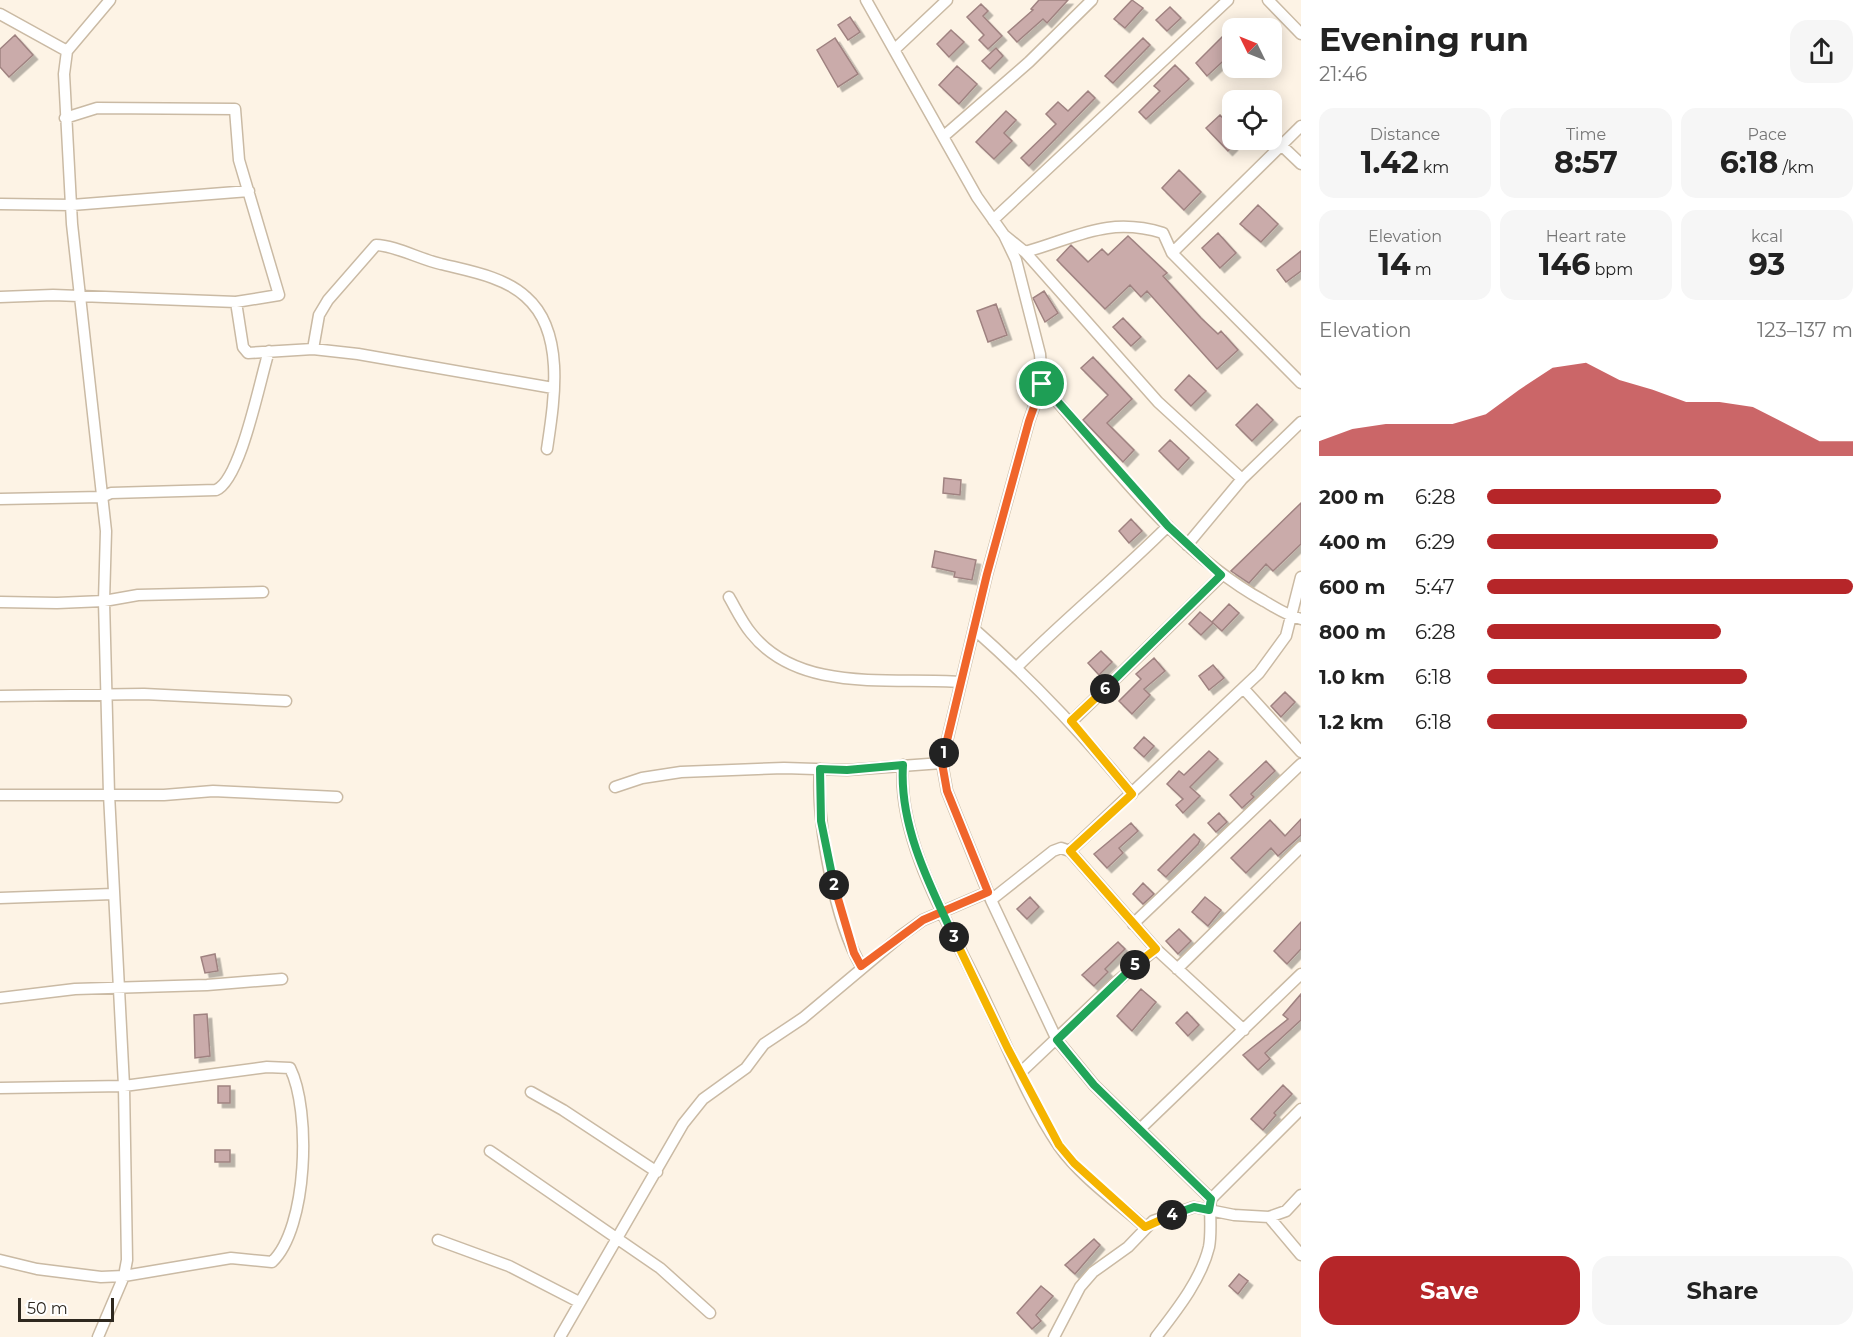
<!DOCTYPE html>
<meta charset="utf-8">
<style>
:root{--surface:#fff;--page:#f6f6f6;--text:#222;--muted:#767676;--accent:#b62629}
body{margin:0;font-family:Montserrat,sans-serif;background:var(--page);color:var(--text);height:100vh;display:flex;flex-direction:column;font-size:22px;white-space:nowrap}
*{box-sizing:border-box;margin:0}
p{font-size:20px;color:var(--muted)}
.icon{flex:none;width:33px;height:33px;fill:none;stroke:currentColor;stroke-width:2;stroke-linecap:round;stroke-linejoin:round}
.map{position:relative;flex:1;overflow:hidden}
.drawer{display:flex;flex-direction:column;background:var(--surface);width:570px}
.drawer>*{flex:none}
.needle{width:39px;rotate:313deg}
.controls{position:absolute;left:1222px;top:18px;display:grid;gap:12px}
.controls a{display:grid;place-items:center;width:60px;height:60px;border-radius:12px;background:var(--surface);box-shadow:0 3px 15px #0003;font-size:30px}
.scale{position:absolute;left:18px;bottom:15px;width:96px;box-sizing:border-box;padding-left:6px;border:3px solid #2e281f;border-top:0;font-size:16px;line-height:21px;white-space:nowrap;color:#2e281f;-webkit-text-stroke:4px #fff;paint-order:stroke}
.pin{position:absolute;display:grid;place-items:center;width:51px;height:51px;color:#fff;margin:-26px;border:3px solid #fff;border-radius:50%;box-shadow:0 2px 6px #0007}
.km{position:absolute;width:30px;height:30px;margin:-15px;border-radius:50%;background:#222;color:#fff;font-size:16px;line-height:30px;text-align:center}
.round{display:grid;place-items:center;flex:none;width:63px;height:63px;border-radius:18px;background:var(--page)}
.overview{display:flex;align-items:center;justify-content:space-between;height:102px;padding:0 18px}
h1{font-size:33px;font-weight:700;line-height:45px}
.stats{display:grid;grid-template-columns:repeat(3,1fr);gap:9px;height:102px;padding:6px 18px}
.stats div{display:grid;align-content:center;border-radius:15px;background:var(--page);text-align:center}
.stats b{font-size:30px;font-weight:700}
.stats small{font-size:16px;font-weight:400}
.stats p{font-size:16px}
.chart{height:168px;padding:12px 18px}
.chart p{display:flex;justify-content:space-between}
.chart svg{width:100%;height:108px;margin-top:6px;fill:var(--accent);opacity:.7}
.button{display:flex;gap:12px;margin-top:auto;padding:12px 18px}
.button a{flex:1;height:69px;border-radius:18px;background:var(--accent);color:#fff;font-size:24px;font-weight:700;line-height:69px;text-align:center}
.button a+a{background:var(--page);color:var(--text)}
ul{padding:0 18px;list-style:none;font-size:20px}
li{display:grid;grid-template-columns:96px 72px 1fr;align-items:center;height:45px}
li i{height:15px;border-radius:8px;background:var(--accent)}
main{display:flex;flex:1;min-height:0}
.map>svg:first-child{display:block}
</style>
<main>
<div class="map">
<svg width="1301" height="1337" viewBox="0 0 1301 1337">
<defs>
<filter id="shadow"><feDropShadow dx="4.5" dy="4.5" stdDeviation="0" flood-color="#0004"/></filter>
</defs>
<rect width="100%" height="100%" fill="#fdf3e5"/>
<path fill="#caabaa" stroke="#9f8280" stroke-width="1.5" filter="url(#shadow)" d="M 1039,0 L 1068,0 L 1047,23 L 1043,19 L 1017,42 L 1008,32 L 1033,10 L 1031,9 Z
M 1132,0 L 1143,8 L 1125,28 L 1114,19 Z
M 981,4 L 988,11 L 983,16 L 1002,36 L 988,49 L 979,40 L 984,35 L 967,17 Z
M 1170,7 L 1181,18 L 1167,31 L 1156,20 Z
M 850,17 L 860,32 L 848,40 L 838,25 Z
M 1233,26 L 1233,52 L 1207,76 L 1196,63 Z
M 951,30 L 964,42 L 949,57 L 937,44 Z
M 15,35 L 33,55 L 9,77 L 0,67 L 0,49 Z
M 835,38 L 858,74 L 838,87 L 817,50 Z
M 1143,38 L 1150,45 L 1113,83 L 1105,76 Z
M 996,48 L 1003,56 L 990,69 L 982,61 Z
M 1175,65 L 1189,79 L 1146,119 L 1139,112 L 1160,91 L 1154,86 Z
M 957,66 L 977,84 L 959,104 L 939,85 Z
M 1088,91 L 1095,98 L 1029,166 L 1021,158 L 1056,124 L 1046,114 L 1058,102 L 1068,111 Z
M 1006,111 L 1016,120 L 1004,133 L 1012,141 L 994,159 L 976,142 Z
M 1220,115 L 1233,129 L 1233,146 L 1228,151 L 1206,128 Z
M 1179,170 L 1201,192 L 1184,210 L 1162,188 Z
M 1258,205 L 1278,224 L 1261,242 L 1240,224 Z
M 1218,233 L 1236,253 L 1220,268 L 1202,248 Z
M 1128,236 L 1167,273 L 1163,276 L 1201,318 L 1218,334 L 1221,331 L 1238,350 L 1217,369 L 1147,291 L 1141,297 L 1130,285 L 1105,309 L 1057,260 L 1071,245 L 1088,262 L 1102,249 L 1108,255 Z
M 1301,251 L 1301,271 L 1286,282 L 1277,270 Z
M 1044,291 L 1058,313 L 1045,322 L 1033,298 Z
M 996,304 L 1007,335 L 988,342 L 977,311 Z
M 1123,318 L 1141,337 L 1131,346 L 1113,327 Z
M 1093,357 L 1132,399 L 1107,423 L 1134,450 L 1123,462 L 1083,420 L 1108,395 L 1081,368 Z
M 1189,375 L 1206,391 L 1191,406 L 1175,390 Z
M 1257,404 L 1273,420 L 1252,441 L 1236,425 Z
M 1170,440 L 1189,458 L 1178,470 L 1159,451 Z
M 944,478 L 961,480 L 960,495 L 943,493 Z
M 1301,503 L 1301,544 L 1273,571 L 1266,564 L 1249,583 L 1231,571 Z
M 1131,519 L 1142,531 L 1129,543 L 1119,531 Z
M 935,551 L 976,560 L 972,580 L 954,577 L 955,572 L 932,567 Z
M 1229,604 L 1239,613 L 1222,631 L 1212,622 Z
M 1200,612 L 1213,623 L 1201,635 L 1189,624 Z
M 1101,651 L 1112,662 L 1099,675 L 1088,663 Z
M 1154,658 L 1165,671 L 1144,689 L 1150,695 L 1132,714 L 1119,701 L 1141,679 L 1136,674 Z
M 1213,665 L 1224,678 L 1209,690 L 1199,676 Z
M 1285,692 L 1295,702 L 1281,717 L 1271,706 Z
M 1144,737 L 1154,746 L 1144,757 L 1134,748 Z
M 1209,751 L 1218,759 L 1190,787 L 1200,796 L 1183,813 L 1176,805 L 1183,799 L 1167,784 L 1179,771 L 1184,775 Z
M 1266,761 L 1275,771 L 1251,794 L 1254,797 L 1242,808 L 1230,795 Z
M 1219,813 L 1227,822 L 1216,832 L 1208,823 Z
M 1301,819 L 1301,835 L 1278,856 L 1271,848 L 1246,873 L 1231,858 L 1270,820 L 1285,836 Z
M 1131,823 L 1138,831 L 1119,848 L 1123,853 L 1107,868 L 1094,854 Z
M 1194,834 L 1200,840 L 1198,844 L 1166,877 L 1158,870 Z
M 1143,883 L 1154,894 L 1143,904 L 1133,894 Z
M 1030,897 L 1039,907 L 1027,919 L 1017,909 Z
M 1205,897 L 1221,910 L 1208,926 L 1192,912 Z
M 1301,922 L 1301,949 L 1287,964 L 1274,951 Z
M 1179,929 L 1191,941 L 1178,954 L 1166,941 Z
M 1118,942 L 1125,949 L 1105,969 L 1108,972 L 1094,986 L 1082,975 Z
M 215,954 L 218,971 L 205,973 L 201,957 Z
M 1141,989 L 1156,1002 L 1132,1031 L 1117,1016 Z
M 1301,994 L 1301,1020 L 1265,1053 L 1270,1059 L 1258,1070 L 1243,1055 L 1288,1019 L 1283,1015 Z
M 1187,1012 L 1199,1025 L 1188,1036 L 1176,1023 Z
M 207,1014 L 210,1056 L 195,1058 L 194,1015 Z
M 1283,1085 L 1292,1094 L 1274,1113 L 1276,1115 L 1263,1130 L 1251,1119 Z
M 218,1086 L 230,1086 L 230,1103 L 218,1103 Z
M 215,1150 L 230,1150 L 230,1162 L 215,1162 Z
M 1094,1239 L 1100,1245 L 1075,1274 L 1065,1265 Z
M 1239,1274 L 1248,1281 L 1238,1294 L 1229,1286 Z
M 1041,1286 L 1053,1296 L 1036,1315 L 1041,1321 L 1032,1329 L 1017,1313 Z"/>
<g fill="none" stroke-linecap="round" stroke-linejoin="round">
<defs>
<path id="street" d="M 866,0 L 977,197 L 1004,235 L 1025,252 L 1158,402 L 1242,479
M 1268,0 L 1301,34
M 0,14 L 67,51
M 894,50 L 947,0
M 944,136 L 1029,62 L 1092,0
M 1280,144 L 1301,164
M 0,204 L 72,205 L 249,191
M 993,220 L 1228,0
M 1004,235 L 1016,260 L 1040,354 L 1042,384 L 1029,421 L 987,574 L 946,745 L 942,763 L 947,791 L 991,900 L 1057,1040 L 1094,1085 L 1211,1199
M 1025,252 C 1076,238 1107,216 1163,233 L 1172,253 L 1301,383
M 1172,253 L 1301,126
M 0,297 L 53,295 L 236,302 L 279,295 L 239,160 L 235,109 L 97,108 L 65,118
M 236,302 L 243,347 L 248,353 L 313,349 L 358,354 L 553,388
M 313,349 L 319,315 L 328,300 L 376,245 C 394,245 422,260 441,264 C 469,271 505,277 526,297 C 566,332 554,402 547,449
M 1042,384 C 1109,460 1175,552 1264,601 C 1276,608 1288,616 1301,619
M 0,499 L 102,497 L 111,493 L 216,490 C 241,480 260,379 269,351
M 1187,545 L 1242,479 L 1301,422
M 729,597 C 736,609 742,622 751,633 C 799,694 892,677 960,682
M 0,602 L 57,603 L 104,601 L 138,595 L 263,592
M 974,629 C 1033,681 1083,734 1132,794
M 1017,667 C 1066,618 1119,575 1168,526
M 1244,689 L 1301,752
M 0,696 L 144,694 L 286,701
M 1072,721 L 1222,575
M 903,765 C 897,836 946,920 977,983 C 1004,1037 1025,1096 1059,1146 C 1081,1177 1117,1202 1145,1227
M 820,769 C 816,821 835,921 861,966
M 615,787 L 642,778 L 681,772 L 784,768 L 847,770 L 942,763
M 0,795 L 164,795 L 213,791 L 337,797
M 1070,851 L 1259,673 L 1286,636 L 1301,577
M 0,898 L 113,894
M 991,900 L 1053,851 L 1061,848 L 1070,851 L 1156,949 L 1244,1030
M 1133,924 L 1301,764
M 1177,969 L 1301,847
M 0,998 L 75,989 L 207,985 L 282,979
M 1020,1073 L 1115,983 L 1156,949
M 0,1088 L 124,1086 L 267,1067 L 290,1068 C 311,1110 308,1228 272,1262 L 231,1258 L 124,1276 L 101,1277 L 37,1269 L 0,1260
M 531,1092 L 563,1110 L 657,1172
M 1140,1129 L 1301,974
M 490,1151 L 660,1268 L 710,1313
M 1269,1217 L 1301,1255
M 438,1240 L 509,1266 L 579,1302
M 98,1337 L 124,1276 L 127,1260 L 124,1086 L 109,794 L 104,601 L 106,531 L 72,224 L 64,74 L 67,51 L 110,0
M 560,1337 L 683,1124 L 703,1099 L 746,1068 L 764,1044 L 803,1018 L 902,935 L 923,920 L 988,892
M 1054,1337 L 1080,1287 L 1093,1272 L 1128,1247 L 1153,1221 L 1194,1207 L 1234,1215 L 1269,1217 L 1286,1211 L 1301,1195
M 1156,1337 C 1176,1311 1201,1280 1209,1247 C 1212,1231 1209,1215 1211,1199 L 1301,1109"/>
</defs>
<use href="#street" stroke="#cabaa4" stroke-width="13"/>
<use href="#street" stroke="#fff" stroke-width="10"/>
</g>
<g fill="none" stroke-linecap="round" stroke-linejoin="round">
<defs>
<path id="split-1" d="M 944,753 L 987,574 L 1029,421 L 1042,384"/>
<path id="split-2" d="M 834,885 L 854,953 L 861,966 L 923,920 L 988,892 L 947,791 L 942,763 L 944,753"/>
<path id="split-3" d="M 834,885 L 821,821 L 820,769 L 847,770 L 903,765 C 899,825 929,884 954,937"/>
<path id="split-4" d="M 954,937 L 1008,1049 L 1059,1145 L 1074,1163 L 1145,1227 L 1172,1215"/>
<path id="split-5" d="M 1135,965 L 1057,1040 L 1094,1085 L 1211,1199 L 1209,1210 L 1194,1207 L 1172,1215"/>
<path id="split-6" d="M 1105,689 L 1071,721 L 1132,794 L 1070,851 L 1156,949 L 1135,965"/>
<path id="split-7" d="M 1042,384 L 1168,526 L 1221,575 L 1105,689"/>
</defs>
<use href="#split-1" stroke="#fff" stroke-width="12"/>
<use href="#split-2" stroke="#fff" stroke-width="12"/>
<use href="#split-3" stroke="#fff" stroke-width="12"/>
<use href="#split-4" stroke="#fff" stroke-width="12"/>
<use href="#split-5" stroke="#fff" stroke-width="12"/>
<use href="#split-6" stroke="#fff" stroke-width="12"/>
<use href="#split-7" stroke="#fff" stroke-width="12"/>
<use href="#split-1" stroke="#f0652b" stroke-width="8"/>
<use href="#split-2" stroke="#f0652b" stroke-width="8"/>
<use href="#split-3" stroke="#22a559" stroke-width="8"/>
<use href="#split-4" stroke="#f5b400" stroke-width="8"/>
<use href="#split-5" stroke="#22a559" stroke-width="8"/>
<use href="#split-6" stroke="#f5b400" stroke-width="8"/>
<use href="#split-7" stroke="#22a559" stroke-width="8"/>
</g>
</svg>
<div class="controls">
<a><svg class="needle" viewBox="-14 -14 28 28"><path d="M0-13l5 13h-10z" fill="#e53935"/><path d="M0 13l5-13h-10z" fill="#767676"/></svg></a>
<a><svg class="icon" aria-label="locate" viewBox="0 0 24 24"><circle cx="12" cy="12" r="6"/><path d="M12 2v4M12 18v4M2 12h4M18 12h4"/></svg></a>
</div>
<div class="scale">50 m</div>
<div class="pin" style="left:1042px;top:384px;background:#1e9e55"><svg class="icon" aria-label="arrive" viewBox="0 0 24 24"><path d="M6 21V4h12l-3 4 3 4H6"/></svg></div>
<b class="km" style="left:944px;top:753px">1</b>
<b class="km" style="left:834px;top:885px">2</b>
<b class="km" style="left:954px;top:937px">3</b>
<b class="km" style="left:1172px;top:1215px">4</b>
<b class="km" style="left:1135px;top:965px">5</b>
<b class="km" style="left:1105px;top:689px">6</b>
</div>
<section class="drawer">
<div class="overview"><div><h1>Evening run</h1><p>21:46</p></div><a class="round"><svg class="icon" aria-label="share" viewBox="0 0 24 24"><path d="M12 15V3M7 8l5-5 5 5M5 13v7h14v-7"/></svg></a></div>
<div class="stats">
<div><p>Distance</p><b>1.42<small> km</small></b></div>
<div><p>Time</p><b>8:57</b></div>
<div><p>Pace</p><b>6:18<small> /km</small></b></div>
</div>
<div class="stats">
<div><p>Elevation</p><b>14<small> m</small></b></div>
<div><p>Heart rate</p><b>146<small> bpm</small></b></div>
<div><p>kcal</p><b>93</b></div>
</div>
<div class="chart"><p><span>Elevation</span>123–137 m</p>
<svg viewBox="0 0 160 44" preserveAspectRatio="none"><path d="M0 44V38L10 33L20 31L30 31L40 31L50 27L60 17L70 8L80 6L90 13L100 17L110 22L120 22L130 24L140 31L150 38L160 38V44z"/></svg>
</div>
<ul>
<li><b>200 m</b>6:28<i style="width:64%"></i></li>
<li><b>400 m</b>6:29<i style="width:63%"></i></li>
<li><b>600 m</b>5:47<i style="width:100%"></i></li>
<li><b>800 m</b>6:28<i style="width:64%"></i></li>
<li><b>1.0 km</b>6:18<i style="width:71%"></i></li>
<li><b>1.2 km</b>6:18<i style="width:71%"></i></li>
</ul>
<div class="button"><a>Save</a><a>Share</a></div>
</section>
</main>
